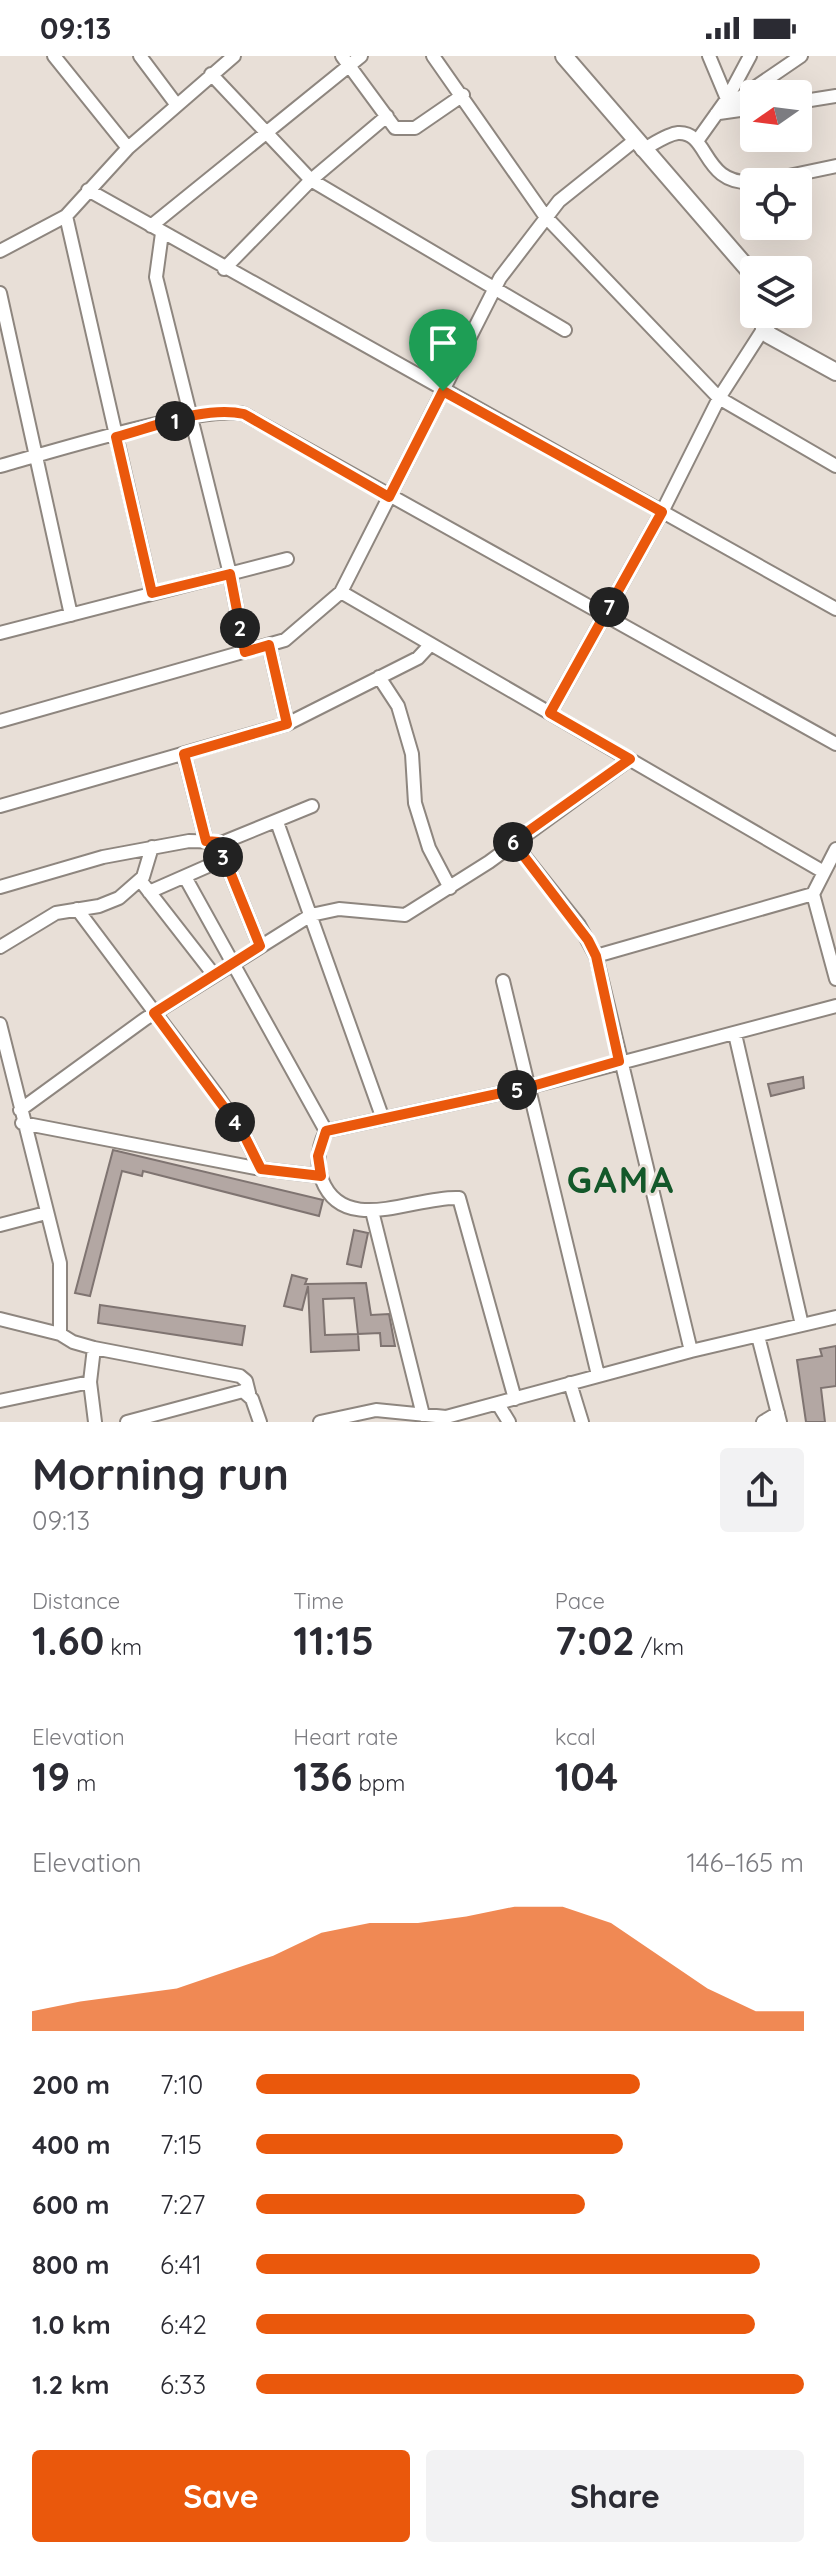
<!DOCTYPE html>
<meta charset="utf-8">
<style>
:root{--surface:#fff;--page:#f2f2f3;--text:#2b2b33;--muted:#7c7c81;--accent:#ea580c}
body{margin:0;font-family:Quicksand,sans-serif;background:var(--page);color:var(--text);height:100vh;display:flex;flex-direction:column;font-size:30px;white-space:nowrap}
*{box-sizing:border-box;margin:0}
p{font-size:26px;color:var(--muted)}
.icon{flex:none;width:44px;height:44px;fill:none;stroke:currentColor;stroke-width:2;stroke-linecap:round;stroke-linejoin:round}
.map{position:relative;height:1366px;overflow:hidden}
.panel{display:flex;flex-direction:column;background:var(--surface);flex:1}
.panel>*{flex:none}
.needle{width:52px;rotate:256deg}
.tools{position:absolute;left:740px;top:24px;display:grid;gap:16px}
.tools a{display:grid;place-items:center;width:72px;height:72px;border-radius:8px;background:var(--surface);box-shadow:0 8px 32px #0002;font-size:40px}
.pin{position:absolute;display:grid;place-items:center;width:68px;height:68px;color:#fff;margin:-82px -34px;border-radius:50% 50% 50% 0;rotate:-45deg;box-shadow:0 0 8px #0007}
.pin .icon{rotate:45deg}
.km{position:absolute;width:40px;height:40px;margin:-20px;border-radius:50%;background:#222;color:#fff;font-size:22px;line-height:40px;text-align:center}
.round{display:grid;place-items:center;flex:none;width:84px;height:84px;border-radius:8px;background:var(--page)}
.overview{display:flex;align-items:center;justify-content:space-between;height:136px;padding:0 32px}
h1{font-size:44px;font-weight:700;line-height:60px}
.stats{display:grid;grid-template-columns:repeat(3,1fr);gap:12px;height:136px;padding:8px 32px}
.stats div{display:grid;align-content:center}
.stats b{font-size:40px;font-weight:700}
.stats small{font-size:22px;font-weight:400}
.stats p{font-size:22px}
.chart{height:224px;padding:16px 32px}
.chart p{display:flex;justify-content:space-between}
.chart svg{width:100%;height:144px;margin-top:8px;fill:var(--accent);opacity:.7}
.button{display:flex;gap:16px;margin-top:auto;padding:16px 32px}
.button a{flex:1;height:92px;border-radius:8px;background:var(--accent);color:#fff;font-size:32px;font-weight:700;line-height:92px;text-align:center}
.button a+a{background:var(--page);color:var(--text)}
ul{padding:0 32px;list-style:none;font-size:26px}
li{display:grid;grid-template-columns:128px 96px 1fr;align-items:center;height:60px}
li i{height:20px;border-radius:10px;background:var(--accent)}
.status{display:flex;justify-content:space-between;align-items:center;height:56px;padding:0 40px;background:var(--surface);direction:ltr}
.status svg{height:22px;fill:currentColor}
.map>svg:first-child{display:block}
</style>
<div class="status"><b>09:13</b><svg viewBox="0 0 49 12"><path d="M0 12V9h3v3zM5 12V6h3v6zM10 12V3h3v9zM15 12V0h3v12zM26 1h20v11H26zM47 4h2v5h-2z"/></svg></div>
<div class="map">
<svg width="836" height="1366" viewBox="0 0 836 1366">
<rect width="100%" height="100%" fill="#e8dfd7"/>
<path fill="#b3a7a3" stroke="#7f7471" stroke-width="2" fill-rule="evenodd" d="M 803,1021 L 804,1032 L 771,1040 L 768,1028 Z
M 113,1094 L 323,1144 L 319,1160 L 143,1115 L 142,1120 L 122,1115 L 90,1240 L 75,1237 Z
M 354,1174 L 368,1177 L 361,1211 L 347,1208 Z
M 292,1219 L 307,1223 L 305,1228 L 366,1227 L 371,1259 L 389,1258 L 395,1290 L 381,1290 L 380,1277 L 358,1278 L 359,1294 L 311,1296 L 308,1230 L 302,1254 L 284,1250 ZM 354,1242 L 358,1278 L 325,1279 L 323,1243 Z
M 100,1249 L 245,1270 L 242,1289 L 98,1267 Z
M 836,1290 L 836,1330 L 821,1332 L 825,1366 L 806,1366 L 797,1304 L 822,1300 L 820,1293 Z"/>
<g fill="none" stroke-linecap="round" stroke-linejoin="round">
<defs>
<path id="minor" d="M 54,0 L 128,92
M 140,0 L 176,48
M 342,0 L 395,72 L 415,72 L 463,39
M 433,0 L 545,160 L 719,342 L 836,410
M 211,18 L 311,124 L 565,274
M 727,43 L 750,0
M 798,46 L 836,40
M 719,57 L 754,52
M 716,58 L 801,0
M 697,85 L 727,43 L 709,0
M 642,94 C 652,89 667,78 678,77 C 710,75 701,130 754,126
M 760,126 L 836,110
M 88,134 L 836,553
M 66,160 L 152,537
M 151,170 L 361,0
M 162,177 L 156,221 L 230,518 L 245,596
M 0,195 L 66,160 L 128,92 L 234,0
M 224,213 L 311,124 L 387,60
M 0,237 L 71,559
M 0,410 C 48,397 204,348 244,358 L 836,688
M 341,536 L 822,815
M 0,577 L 287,503
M 269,589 L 287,668
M 379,621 L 398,650 L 412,698 L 415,747 L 429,792 L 450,832
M 550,657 L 662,456 L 719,342 L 764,272
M 0,665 L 285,584 L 341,536 L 500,222 L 559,145 L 634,85
M 184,698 L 206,785
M 0,750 L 287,668 L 418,602 L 431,588
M 277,766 L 383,1063
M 218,786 L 260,890
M 513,786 L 579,869 L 596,900 L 691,1295
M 836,793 L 813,838 L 836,923
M 185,821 L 326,1075
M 140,824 L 214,919
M 0,831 L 103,801 L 189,785 L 224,786 L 312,750
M 149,836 L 224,803
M 77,853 L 216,1038 L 243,1077 L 261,1113
M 0,891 L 56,857 L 99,850 L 119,842 L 143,821 L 152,791
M 596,900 L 813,838
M 503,925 L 598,1319
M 0,968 L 60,1207 L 60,1278
M 735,978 L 802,1269
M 20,1054 L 145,963 L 311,859 L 339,853 L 405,859 L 489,806 L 630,703
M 22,1067 L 261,1113 L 321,1120
M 372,1155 L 423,1359
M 0,1169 L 46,1157
M 0,1263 L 60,1278 L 73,1286 L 94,1292 L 240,1320 L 246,1325 L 249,1337
M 758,1280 L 780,1366
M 94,1292 L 90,1326 L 95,1366
M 570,1327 L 582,1366
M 515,1343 L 459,1142 C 417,1139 344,1181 322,1124 C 316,1107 318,1091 326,1075 L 529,1031 L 836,950
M 0,1345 L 90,1326
M 498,1348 L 509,1366
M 127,1366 L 243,1335 L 252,1343 L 260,1366
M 320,1366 L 376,1354 L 446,1361 L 691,1295 L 836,1261
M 763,1366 L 778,1357"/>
<path id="tertiary" d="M 564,0 L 754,220
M 768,258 L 764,272 L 769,279 L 836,316"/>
</defs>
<use href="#minor" stroke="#8e867f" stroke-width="16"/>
<use href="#tertiary" stroke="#8e867f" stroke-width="20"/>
<use href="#minor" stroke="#fff" stroke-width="12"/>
<use href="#tertiary" stroke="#fff" stroke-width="16"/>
</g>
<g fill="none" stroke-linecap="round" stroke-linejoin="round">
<defs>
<path id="route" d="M 443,335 L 662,456 L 550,657 L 630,703 L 513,786 L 588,884 L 596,900 L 619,1005 L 529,1031 L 326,1075 L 318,1100 L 321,1120 L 261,1113 L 243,1077 L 154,957 L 260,890 L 218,786 L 206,785 L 184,698 L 287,668 L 269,589 L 245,596 L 230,518 L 152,537 L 116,381 C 154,371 206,349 244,358 L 389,441 Z"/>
</defs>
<use href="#route" stroke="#fff" stroke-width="16"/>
<use href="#route" stroke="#ea580c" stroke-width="10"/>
</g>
<g text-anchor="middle" stroke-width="6" stroke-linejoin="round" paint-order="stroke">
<g font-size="36" font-weight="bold" letter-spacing="2" fill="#13582a" stroke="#e8dfd7">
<text x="621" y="1137">GAMA</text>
</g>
</g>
</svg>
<div class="tools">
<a><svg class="needle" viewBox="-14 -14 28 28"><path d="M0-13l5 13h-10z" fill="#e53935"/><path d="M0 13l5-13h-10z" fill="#7c7c81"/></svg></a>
<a><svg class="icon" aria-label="locate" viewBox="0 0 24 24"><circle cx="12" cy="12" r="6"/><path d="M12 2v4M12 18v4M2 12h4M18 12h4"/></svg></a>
<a><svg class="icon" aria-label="layers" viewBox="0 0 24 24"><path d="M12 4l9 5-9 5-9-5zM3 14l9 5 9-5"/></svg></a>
</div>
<div class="pin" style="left:443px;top:335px;background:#1e9e55"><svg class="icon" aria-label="arrive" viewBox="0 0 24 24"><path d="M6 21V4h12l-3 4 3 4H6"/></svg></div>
<b class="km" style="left:175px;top:365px">1</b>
<b class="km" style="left:240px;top:572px">2</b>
<b class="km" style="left:223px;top:801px">3</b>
<b class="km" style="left:235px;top:1066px">4</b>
<b class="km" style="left:517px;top:1034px">5</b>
<b class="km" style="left:513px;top:786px">6</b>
<b class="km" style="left:609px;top:551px">7</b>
</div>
<section class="panel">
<div class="overview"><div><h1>Morning run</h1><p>09:13</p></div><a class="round"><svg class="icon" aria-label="share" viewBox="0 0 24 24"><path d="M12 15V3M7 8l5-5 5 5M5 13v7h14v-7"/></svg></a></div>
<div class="stats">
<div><p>Distance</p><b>1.60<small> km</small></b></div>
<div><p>Time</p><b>11:15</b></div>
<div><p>Pace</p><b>7:02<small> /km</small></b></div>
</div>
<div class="stats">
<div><p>Elevation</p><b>19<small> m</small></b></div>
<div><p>Heart rate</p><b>136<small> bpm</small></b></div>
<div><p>kcal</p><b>104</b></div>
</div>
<div class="chart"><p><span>Elevation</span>146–165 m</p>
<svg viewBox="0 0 160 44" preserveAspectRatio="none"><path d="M0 44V38L10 35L20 33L30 31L40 26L50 21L60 14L70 11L80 11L90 9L100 6L110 6L120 11L130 21L140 31L150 38L160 38V44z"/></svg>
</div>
<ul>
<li><b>200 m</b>7:10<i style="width:70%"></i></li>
<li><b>400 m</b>7:15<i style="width:67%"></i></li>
<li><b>600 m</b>7:27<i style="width:60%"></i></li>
<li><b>800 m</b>6:41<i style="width:92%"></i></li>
<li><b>1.0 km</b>6:42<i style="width:91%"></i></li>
<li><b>1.2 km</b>6:33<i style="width:100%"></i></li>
</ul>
<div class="button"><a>Save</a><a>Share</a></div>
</section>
